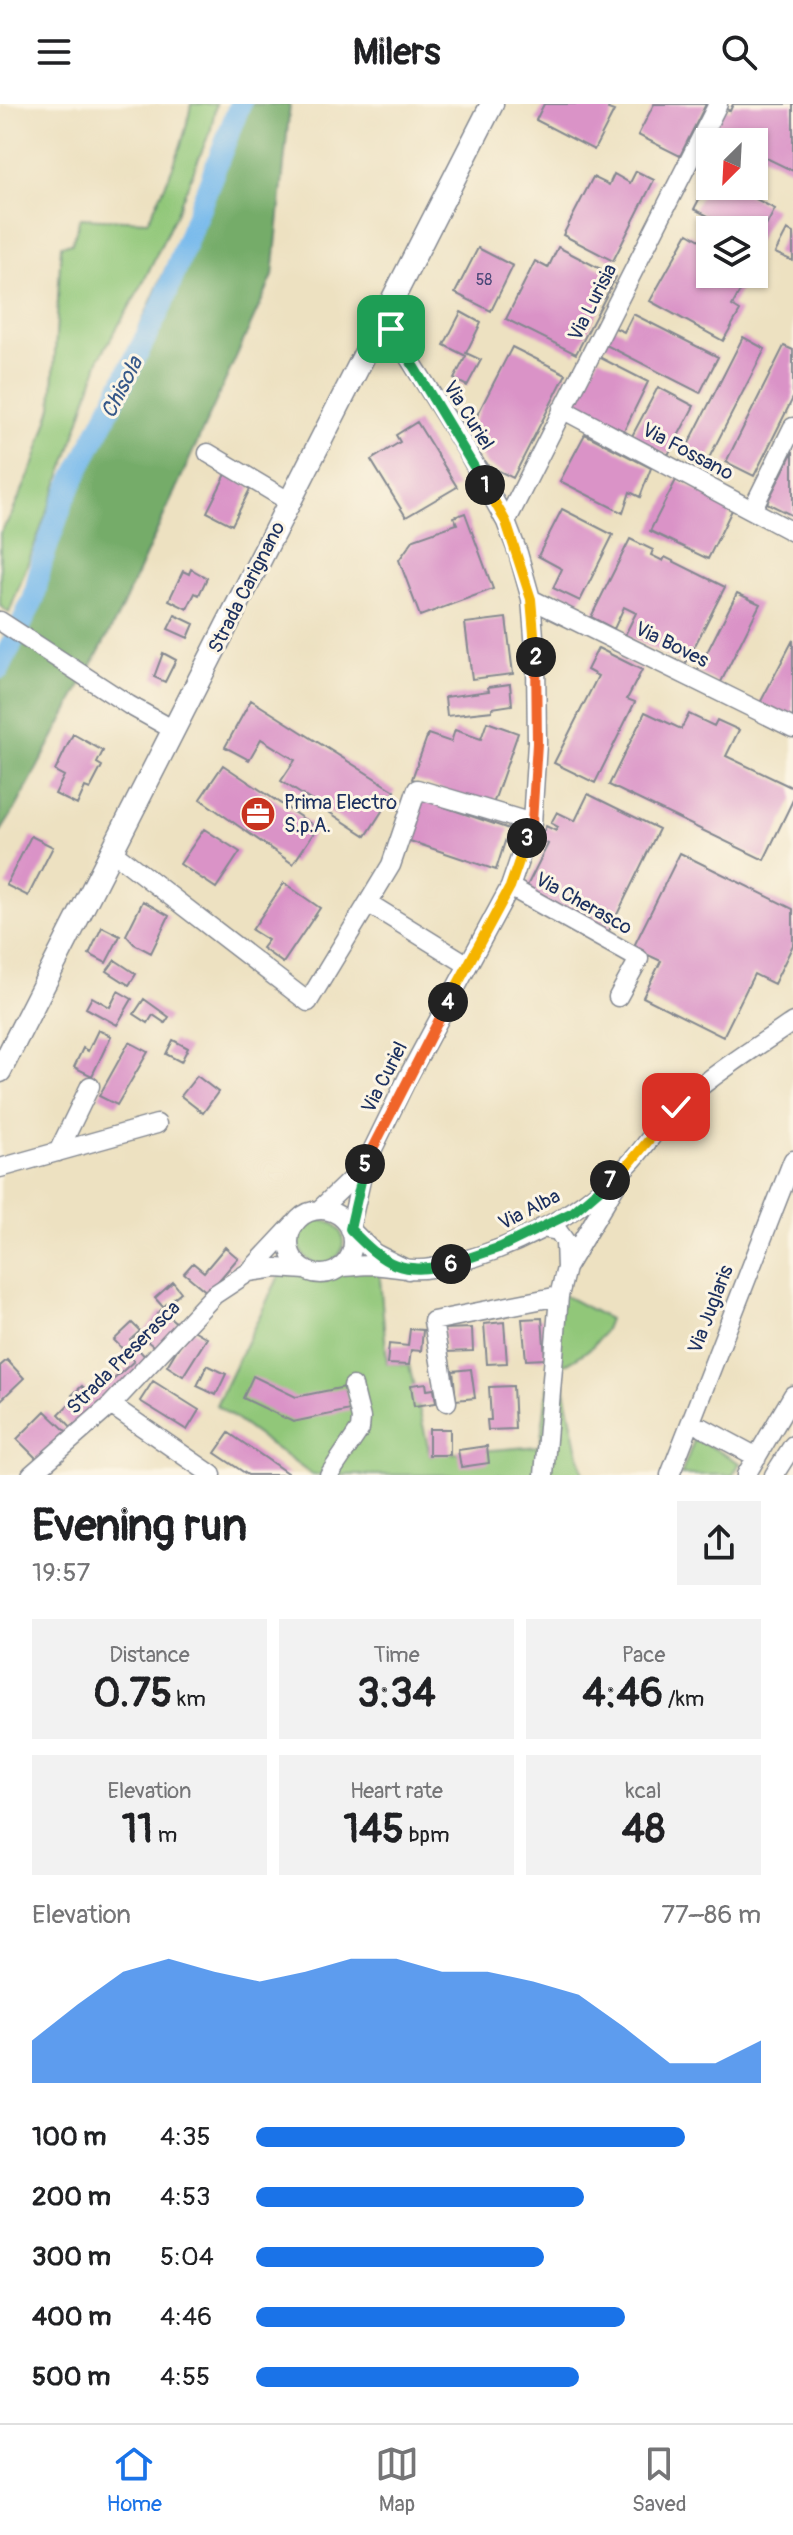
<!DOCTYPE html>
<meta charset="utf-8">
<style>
:root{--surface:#fff;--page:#f2f2f2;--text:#202124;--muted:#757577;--line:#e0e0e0;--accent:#1a73e8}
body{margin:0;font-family:Pangolin,sans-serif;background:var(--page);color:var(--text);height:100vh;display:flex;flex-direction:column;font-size:30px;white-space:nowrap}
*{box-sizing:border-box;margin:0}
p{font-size:26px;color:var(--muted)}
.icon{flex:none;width:44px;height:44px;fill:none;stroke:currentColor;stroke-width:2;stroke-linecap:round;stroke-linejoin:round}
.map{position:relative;height:1371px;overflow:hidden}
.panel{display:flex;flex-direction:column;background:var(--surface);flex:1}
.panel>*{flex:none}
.needle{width:52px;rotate:204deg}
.fabs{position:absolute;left:696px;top:24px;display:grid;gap:16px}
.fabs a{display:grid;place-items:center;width:72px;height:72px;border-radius:0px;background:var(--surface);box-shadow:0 2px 6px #0004;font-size:40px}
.pin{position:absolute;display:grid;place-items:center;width:68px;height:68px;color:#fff;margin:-34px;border-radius:16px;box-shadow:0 4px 12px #0006}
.km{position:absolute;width:40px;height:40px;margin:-20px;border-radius:50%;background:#222;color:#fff;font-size:22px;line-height:40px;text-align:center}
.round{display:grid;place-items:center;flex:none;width:84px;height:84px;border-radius:0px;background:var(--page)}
.head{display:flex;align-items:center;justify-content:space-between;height:136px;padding:0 32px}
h1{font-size:44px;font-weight:700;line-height:60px}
.stats{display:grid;grid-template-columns:repeat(3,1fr);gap:12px;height:136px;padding:8px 32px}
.stats div{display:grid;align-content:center;border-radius:0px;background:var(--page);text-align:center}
.stats b{font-size:40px;font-weight:700}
.stats small{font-size:22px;font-weight:400}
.stats p{font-size:22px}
.chart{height:224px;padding:16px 32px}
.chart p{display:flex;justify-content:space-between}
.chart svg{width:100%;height:144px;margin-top:8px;fill:var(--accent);opacity:.7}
ul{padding:0 32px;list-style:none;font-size:26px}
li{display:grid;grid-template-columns:128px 96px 1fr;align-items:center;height:60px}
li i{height:20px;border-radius:10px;background:var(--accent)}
header{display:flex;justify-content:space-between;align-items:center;height:104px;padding:0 32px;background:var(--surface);font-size:36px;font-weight:700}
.menu{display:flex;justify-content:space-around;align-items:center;height:112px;border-top:2px solid var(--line);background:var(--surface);font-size:22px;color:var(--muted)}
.menu a{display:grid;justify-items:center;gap:4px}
.menu .selected{color:var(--accent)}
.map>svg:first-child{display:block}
</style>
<header><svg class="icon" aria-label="menu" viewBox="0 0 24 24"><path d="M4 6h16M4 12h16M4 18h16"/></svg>Milers<svg class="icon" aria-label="search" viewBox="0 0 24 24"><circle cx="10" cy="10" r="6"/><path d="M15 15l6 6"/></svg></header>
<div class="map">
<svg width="793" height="1371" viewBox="0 0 793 1371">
<rect width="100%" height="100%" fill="#fcf5e5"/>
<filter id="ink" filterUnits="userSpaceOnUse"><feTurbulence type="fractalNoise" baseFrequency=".0125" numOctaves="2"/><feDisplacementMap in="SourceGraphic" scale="16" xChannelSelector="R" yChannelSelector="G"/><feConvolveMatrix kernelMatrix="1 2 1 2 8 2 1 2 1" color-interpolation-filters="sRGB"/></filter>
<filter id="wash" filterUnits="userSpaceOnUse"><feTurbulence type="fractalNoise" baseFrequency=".006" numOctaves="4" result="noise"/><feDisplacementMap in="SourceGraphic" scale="32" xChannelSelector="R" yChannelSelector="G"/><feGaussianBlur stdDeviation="1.8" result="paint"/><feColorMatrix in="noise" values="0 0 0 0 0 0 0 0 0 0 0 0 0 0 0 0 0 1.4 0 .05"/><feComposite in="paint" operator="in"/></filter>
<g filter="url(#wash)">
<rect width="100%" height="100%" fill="#ede1c1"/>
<path fill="#91c779" stroke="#567b6c" stroke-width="2" d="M 191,0 L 216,0 L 211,25 L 176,110 L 141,183 L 100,253 L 69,350 L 9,509 L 0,502 L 0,429 L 11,412 L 34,360 L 52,303 L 61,141 L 72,139 L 80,114 L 148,117 C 166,81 185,40 191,0 Z
M299 1138a22 22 0 1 1 44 0a22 22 0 1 1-44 0Z
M 379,1162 L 387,1259 L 409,1261 L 430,1351 L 540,1342 L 560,1189 L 609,1215 C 601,1241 583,1251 560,1263 L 583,1371 L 312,1371 L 216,1301 L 283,1164 Z
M 695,1334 L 740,1359 L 733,1371 L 681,1371 Z"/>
<path fill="#74ac69" stroke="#486e64" stroke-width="2" d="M 238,0 L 290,0 L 273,172 L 119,510 L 17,702 L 0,729 L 0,564 L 34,494 L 63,397 Z"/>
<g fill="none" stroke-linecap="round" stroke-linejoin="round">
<path stroke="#76b9ec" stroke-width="22" d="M 0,564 L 34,494 L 42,457 L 63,397 L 162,201 L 240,0"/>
</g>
<g id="blocks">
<path fill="#da93c7" d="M 544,0 L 610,0 L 608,5 L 614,7 L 594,46 L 536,16 Z
M 654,0 L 706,0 L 680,52 L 638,31 Z
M 733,0 L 793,0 L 793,67 L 754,48 L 754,38 L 734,38 L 711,27 L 723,3 L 730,7 Z
M 636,67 L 654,76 L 613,157 L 563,131 L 593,73 L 609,81 L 614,70 L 630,79 Z
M 710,74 L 710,82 L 731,82 L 775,105 L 758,137 L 754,135 L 754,126 L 736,126 L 694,105 Z
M 787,126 L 793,129 L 793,157 L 775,149 Z
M 688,129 L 710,142 L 710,170 L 749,170 L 732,202 L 740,207 L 723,237 L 650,197 Z
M 558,143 L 616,173 L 576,250 L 506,215 L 535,157 L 548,164 Z
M 478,144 L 513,162 L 491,207 L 455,189 Z
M 461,208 L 481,219 L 466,249 L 481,256 L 467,282 L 454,275 L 466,252 L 444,241 Z
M 633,210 L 718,253 L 700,289 L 604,240 L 613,223 L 624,228 Z
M 743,233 L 765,245 L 708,356 L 686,345 Z
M 784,242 L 793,246 L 793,294 L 754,372 L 726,358 Z
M 512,243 L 566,270 L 513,374 L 487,361 L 467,331 Z
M 599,253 L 648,278 L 624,327 L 574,302 Z
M 658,283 L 694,302 L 668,351 L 632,332 Z
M 417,318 L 457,383 L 406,413 L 371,356 L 400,338 L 396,331 Z
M 585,330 L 651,364 L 640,393 L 630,388 L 623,409 L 560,377 Z
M 793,347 L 793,412 L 767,399 Z
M 226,370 L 251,383 L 232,421 L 207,408 Z
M 676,376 L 733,404 L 708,455 L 650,427 Z
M 562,405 L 613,431 L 580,497 L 553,484 L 562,465 L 538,452 Z
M 465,409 L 493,485 L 420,512 L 399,456 L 414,435 L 457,420 L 454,413 Z
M 630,435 L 653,446 L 651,451 L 663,457 L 665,453 L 725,483 L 685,561 L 625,531 L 636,509 L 624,503 L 614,525 L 591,513 Z
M 191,465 L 207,474 L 199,491 L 195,489 L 187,505 L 169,496 L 183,467 L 189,470 Z
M 737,489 L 760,500 L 720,580 L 697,568 Z
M 175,511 L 194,520 L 188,534 L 168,525 Z
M 506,514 L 513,570 L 472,575 L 465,519 Z
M 793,536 L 793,616 L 760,599 Z
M 598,544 L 642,566 L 627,595 L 635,598 L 595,679 L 554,659 L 598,572 L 587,566 Z
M 163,549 L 176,556 L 165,578 L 154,573 Z
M 510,580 L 512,601 L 492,604 L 492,607 L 447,612 L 445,593 L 489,587 L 488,583 Z
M 251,596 L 395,687 L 366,732 L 281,677 L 295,656 L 261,635 L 249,656 L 225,643 Z
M 645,608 L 681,625 L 689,610 L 714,622 L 717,616 L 739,626 L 726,652 L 793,684 L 793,696 L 764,756 L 609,681 Z
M 487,618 L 518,629 L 492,703 L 412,675 L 428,630 L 451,638 L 455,626 L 481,635 Z
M 73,630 L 103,647 L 97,659 L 102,662 L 90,685 L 85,683 L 77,701 L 55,690 L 64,672 L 55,667 Z
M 223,661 L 317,724 L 293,760 L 200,695 Z
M 588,690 L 659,725 L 607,831 L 523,790 L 548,740 L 539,735 L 546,722 L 556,727 L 558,723 L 551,719 L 557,708 L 575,717 Z
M 421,695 L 509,725 L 496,766 L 407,736 Z
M 204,725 L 240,748 L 216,784 L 180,760 Z
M 31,732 L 53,743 L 28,792 L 6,781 Z
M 680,749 L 793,805 L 793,841 L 774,880 L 754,870 L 723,933 L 643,893 L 661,857 L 633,844 Z
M 284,779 L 320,804 L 283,859 L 262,844 L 268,836 L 252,826 Z
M 143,797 L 169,812 L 151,849 L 134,840 L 126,831 Z
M 102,823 L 120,832 L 106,859 L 89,850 Z
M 115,856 L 136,870 L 129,881 L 107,867 Z
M 118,887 L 132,895 L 117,921 L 86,904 L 92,893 L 110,903 Z
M 144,895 L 169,913 L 165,919 L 153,911 L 148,919 L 134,910 Z
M 98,926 L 111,932 L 92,972 L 74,963 L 83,944 L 88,947 Z
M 173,936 L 188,944 L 181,958 L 166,950 Z
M 129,938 L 148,948 L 117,1001 L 99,992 Z
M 197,972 L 218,988 L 203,1009 L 181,992 Z
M 225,1143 L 238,1154 L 208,1189 L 184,1169 L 193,1159 L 204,1168 Z
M 173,1178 L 181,1188 L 163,1203 L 155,1194 Z
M 161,1206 L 179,1221 L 158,1246 L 147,1237 L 150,1234 L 143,1229 Z
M 542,1214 L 545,1255 L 526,1256 L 522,1215 Z
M 504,1218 L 507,1259 L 487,1260 L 484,1220 Z
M 132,1219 L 140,1227 L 130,1236 L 149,1257 L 74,1326 L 59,1310 L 75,1294 L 72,1291 L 82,1282 L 87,1287 L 95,1279 L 102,1286 L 134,1257 L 114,1236 Z
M 190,1224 L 207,1234 L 183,1272 L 167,1262 Z
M 472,1224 L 473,1247 L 445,1248 L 444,1225 Z
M 410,1225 L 423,1226 L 421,1247 L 411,1246 L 409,1261 L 387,1260 L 389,1240 L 408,1242 Z
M 7,1256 L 24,1274 L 0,1297 L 0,1262 Z
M 207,1261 L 226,1270 L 216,1291 L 197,1282 Z
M 471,1265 L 475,1294 L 456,1296 L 453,1267 Z
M 253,1272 L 296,1293 L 345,1283 L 350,1306 L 293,1318 L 243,1294 Z
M 153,1277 L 199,1306 L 187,1326 L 140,1297 Z
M 426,1279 L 427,1286 L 434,1285 L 436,1299 L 414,1302 L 411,1281 Z
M 513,1282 L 515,1325 L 488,1326 L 487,1316 L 491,1316 L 489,1283 Z
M 45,1307 L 67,1328 L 39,1357 L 17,1335 Z
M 429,1325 L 450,1325 L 450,1351 L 429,1351 Z
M 229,1329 L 290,1371 L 248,1371 L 215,1349 Z
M 487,1342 L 489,1359 L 461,1363 L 458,1346 Z"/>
</g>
</g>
<g filter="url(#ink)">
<use href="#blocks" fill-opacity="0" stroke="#848890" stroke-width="2"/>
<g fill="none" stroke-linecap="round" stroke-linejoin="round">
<defs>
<path id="minor" d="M 384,214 L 466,345 L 506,418 L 518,449 L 531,495 L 536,558 L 537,639 L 532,719 L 510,783 L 409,971 L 364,1063 L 350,1125 L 374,1149 L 408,1166
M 562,305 L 793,428
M 208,349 L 290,398
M 752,406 L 793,323
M 506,418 L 718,0
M 531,495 L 793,624
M 0,517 L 129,601 L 172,625
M 112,747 L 308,898 L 391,761 L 417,685 L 532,719
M 510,783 L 639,855 L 618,893
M 368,799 L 468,861
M 58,1048 L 90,982
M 0,1064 L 157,1020
M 319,1106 L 364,1063
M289 1138a32 32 0 1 1 64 0a32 32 0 1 1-64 0Z
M 541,1124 L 558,1127 L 565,1137 L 566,1164 L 618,1077
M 340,1163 C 350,1163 361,1161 371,1161 C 391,1162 411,1168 431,1164 C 504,1151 577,1113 628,1061 C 647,1042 660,1017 679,1000 C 715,969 754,944 793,918
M 249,1168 L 276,1164 L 306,1166
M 447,1298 L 433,1217 L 559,1192
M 111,1301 L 212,1371
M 703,1324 L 757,1353
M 31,1371 L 111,1301 L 214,1191 L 249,1168 L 294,1120
M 329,1371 L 360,1325 L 361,1314 L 353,1282
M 544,1371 L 559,1192 L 566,1164
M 670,1371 L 793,1056
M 746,1371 L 793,1291
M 774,1371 L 793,1341"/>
<path id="major" d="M 0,967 L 492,0"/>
</defs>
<use href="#minor" stroke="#848890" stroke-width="21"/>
<use href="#major" stroke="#848890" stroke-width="25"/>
<use href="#minor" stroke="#fff" stroke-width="18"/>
<use href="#major" stroke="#fff" stroke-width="22"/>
</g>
</g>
<g fill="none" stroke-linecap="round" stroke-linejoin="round" filter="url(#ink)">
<defs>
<path id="split-1" d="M 391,225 L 485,381"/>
<path id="split-2" d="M 485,381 L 506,418 L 531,495 L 536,553"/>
<path id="split-3" d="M 527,734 L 532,719 L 537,639 L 536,553"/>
<path id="split-4" d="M 448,898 L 510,783 L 527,734"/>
<path id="split-5" d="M 365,1060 L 448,898"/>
<path id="split-6" d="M 365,1060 L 350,1125 C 385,1161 401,1172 451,1160"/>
<path id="split-7" d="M 451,1160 L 501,1143 L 573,1108 L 610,1076"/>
<path id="split-8" d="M 610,1076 L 629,1060 L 676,1003"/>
</defs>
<use href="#split-1" stroke="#fff" stroke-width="16"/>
<use href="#split-2" stroke="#fff" stroke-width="16"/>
<use href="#split-3" stroke="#fff" stroke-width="16"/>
<use href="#split-4" stroke="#fff" stroke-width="16"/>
<use href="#split-5" stroke="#fff" stroke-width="16"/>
<use href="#split-6" stroke="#fff" stroke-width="16"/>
<use href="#split-7" stroke="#fff" stroke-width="16"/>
<use href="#split-8" stroke="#fff" stroke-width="16"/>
<use href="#split-1" stroke="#22a559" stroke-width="10"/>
<use href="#split-2" stroke="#f5b400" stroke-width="10"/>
<use href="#split-3" stroke="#f0652b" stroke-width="10"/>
<use href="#split-4" stroke="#f5b400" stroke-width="10"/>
<use href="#split-5" stroke="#f0652b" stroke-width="10"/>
<use href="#split-6" stroke="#22a559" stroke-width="10"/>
<use href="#split-7" stroke="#22a559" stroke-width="10"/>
<use href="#split-8" stroke="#f5b400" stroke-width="10"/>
</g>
<defs>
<symbol id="office-disc" viewBox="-11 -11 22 22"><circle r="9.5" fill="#c8321e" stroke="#fcf5e5"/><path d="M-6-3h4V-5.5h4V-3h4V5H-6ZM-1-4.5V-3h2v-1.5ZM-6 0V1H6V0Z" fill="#fff"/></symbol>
</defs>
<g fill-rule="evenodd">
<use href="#office-disc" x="238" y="690" width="40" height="40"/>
</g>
<g text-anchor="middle" stroke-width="6" stroke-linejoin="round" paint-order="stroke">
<g font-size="16" fill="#4b4878">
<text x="484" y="181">58</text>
</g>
<g font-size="20" fill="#1b2f5e" stroke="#fcf5e5">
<text transform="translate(592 198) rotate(-63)" y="7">Via Lurisia</text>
<text transform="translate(469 311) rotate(58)" y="7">Via Curiel</text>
<text transform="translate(688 347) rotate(28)" y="7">Via Fossano</text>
<text transform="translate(246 483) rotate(-63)" y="7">Strada Carignano</text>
<text transform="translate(672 540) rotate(26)" y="7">Via Boves</text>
<text transform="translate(584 799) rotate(29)" y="7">Via Cherasco</text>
<text transform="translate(384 973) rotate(-63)" y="7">Via Curiel</text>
<text transform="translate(529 1105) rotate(-27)" y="7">Via Alba</text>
<text transform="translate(710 1205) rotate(-69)" y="7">Via Juglaris</text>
<text transform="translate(123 1253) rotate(-45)" y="7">Strada Preserasca</text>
</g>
<g font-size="20" fill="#1b2f5e" stroke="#fcf5e5" text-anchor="start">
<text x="284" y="705">Prima Electro<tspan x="284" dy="23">S.p.A.</tspan></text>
</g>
<g font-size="22" font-style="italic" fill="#365889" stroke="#fcf5e5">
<text transform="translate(121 283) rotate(-63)" y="8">Chisola</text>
</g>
</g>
</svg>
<div class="fabs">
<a><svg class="needle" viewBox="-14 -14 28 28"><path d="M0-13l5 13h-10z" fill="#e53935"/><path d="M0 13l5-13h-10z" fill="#757577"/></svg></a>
<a><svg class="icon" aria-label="layers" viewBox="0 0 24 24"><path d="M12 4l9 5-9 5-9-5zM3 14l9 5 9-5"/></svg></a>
</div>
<div class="pin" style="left:391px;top:225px;background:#1e9e55"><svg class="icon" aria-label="arrive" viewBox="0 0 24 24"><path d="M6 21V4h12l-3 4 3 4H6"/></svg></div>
<div class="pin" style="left:676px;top:1003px;background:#d93025"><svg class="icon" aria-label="check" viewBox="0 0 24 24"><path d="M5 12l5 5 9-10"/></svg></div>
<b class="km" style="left:485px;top:381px">1</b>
<b class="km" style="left:536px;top:553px">2</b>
<b class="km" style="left:527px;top:734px">3</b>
<b class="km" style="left:448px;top:898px">4</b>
<b class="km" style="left:365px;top:1060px">5</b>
<b class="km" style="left:451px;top:1160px">6</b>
<b class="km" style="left:610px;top:1076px">7</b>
</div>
<section class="panel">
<div class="head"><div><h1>Evening run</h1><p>19:57</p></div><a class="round"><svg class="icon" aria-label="share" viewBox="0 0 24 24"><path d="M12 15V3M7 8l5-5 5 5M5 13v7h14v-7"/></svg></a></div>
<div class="stats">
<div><p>Distance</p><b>0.75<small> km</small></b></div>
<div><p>Time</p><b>3:34</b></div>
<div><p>Pace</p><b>4:46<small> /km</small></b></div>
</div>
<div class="stats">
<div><p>Elevation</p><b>11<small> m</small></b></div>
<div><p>Heart rate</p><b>145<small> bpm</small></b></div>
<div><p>kcal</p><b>48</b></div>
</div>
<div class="chart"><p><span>Elevation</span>77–86 m</p>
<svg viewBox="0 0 160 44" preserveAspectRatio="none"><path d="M0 44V31L10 20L20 10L30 6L40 10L50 13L60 10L70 6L80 6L90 10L100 10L110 13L120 17L130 27L140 38L150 38L160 31V44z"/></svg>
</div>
<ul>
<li><b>100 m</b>4:35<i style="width:85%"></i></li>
<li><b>200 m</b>4:53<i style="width:65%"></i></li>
<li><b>300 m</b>5:04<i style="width:57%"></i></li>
<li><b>400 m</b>4:46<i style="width:73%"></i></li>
<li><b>500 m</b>4:55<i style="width:64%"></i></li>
</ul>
</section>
<nav class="menu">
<a class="selected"><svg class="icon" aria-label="home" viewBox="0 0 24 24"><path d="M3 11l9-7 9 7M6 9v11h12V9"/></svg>Home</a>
<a><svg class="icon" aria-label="map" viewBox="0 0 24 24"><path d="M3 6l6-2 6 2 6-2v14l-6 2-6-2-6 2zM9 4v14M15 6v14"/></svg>Map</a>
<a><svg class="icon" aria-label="saved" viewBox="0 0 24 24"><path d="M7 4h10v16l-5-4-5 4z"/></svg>Saved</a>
</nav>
